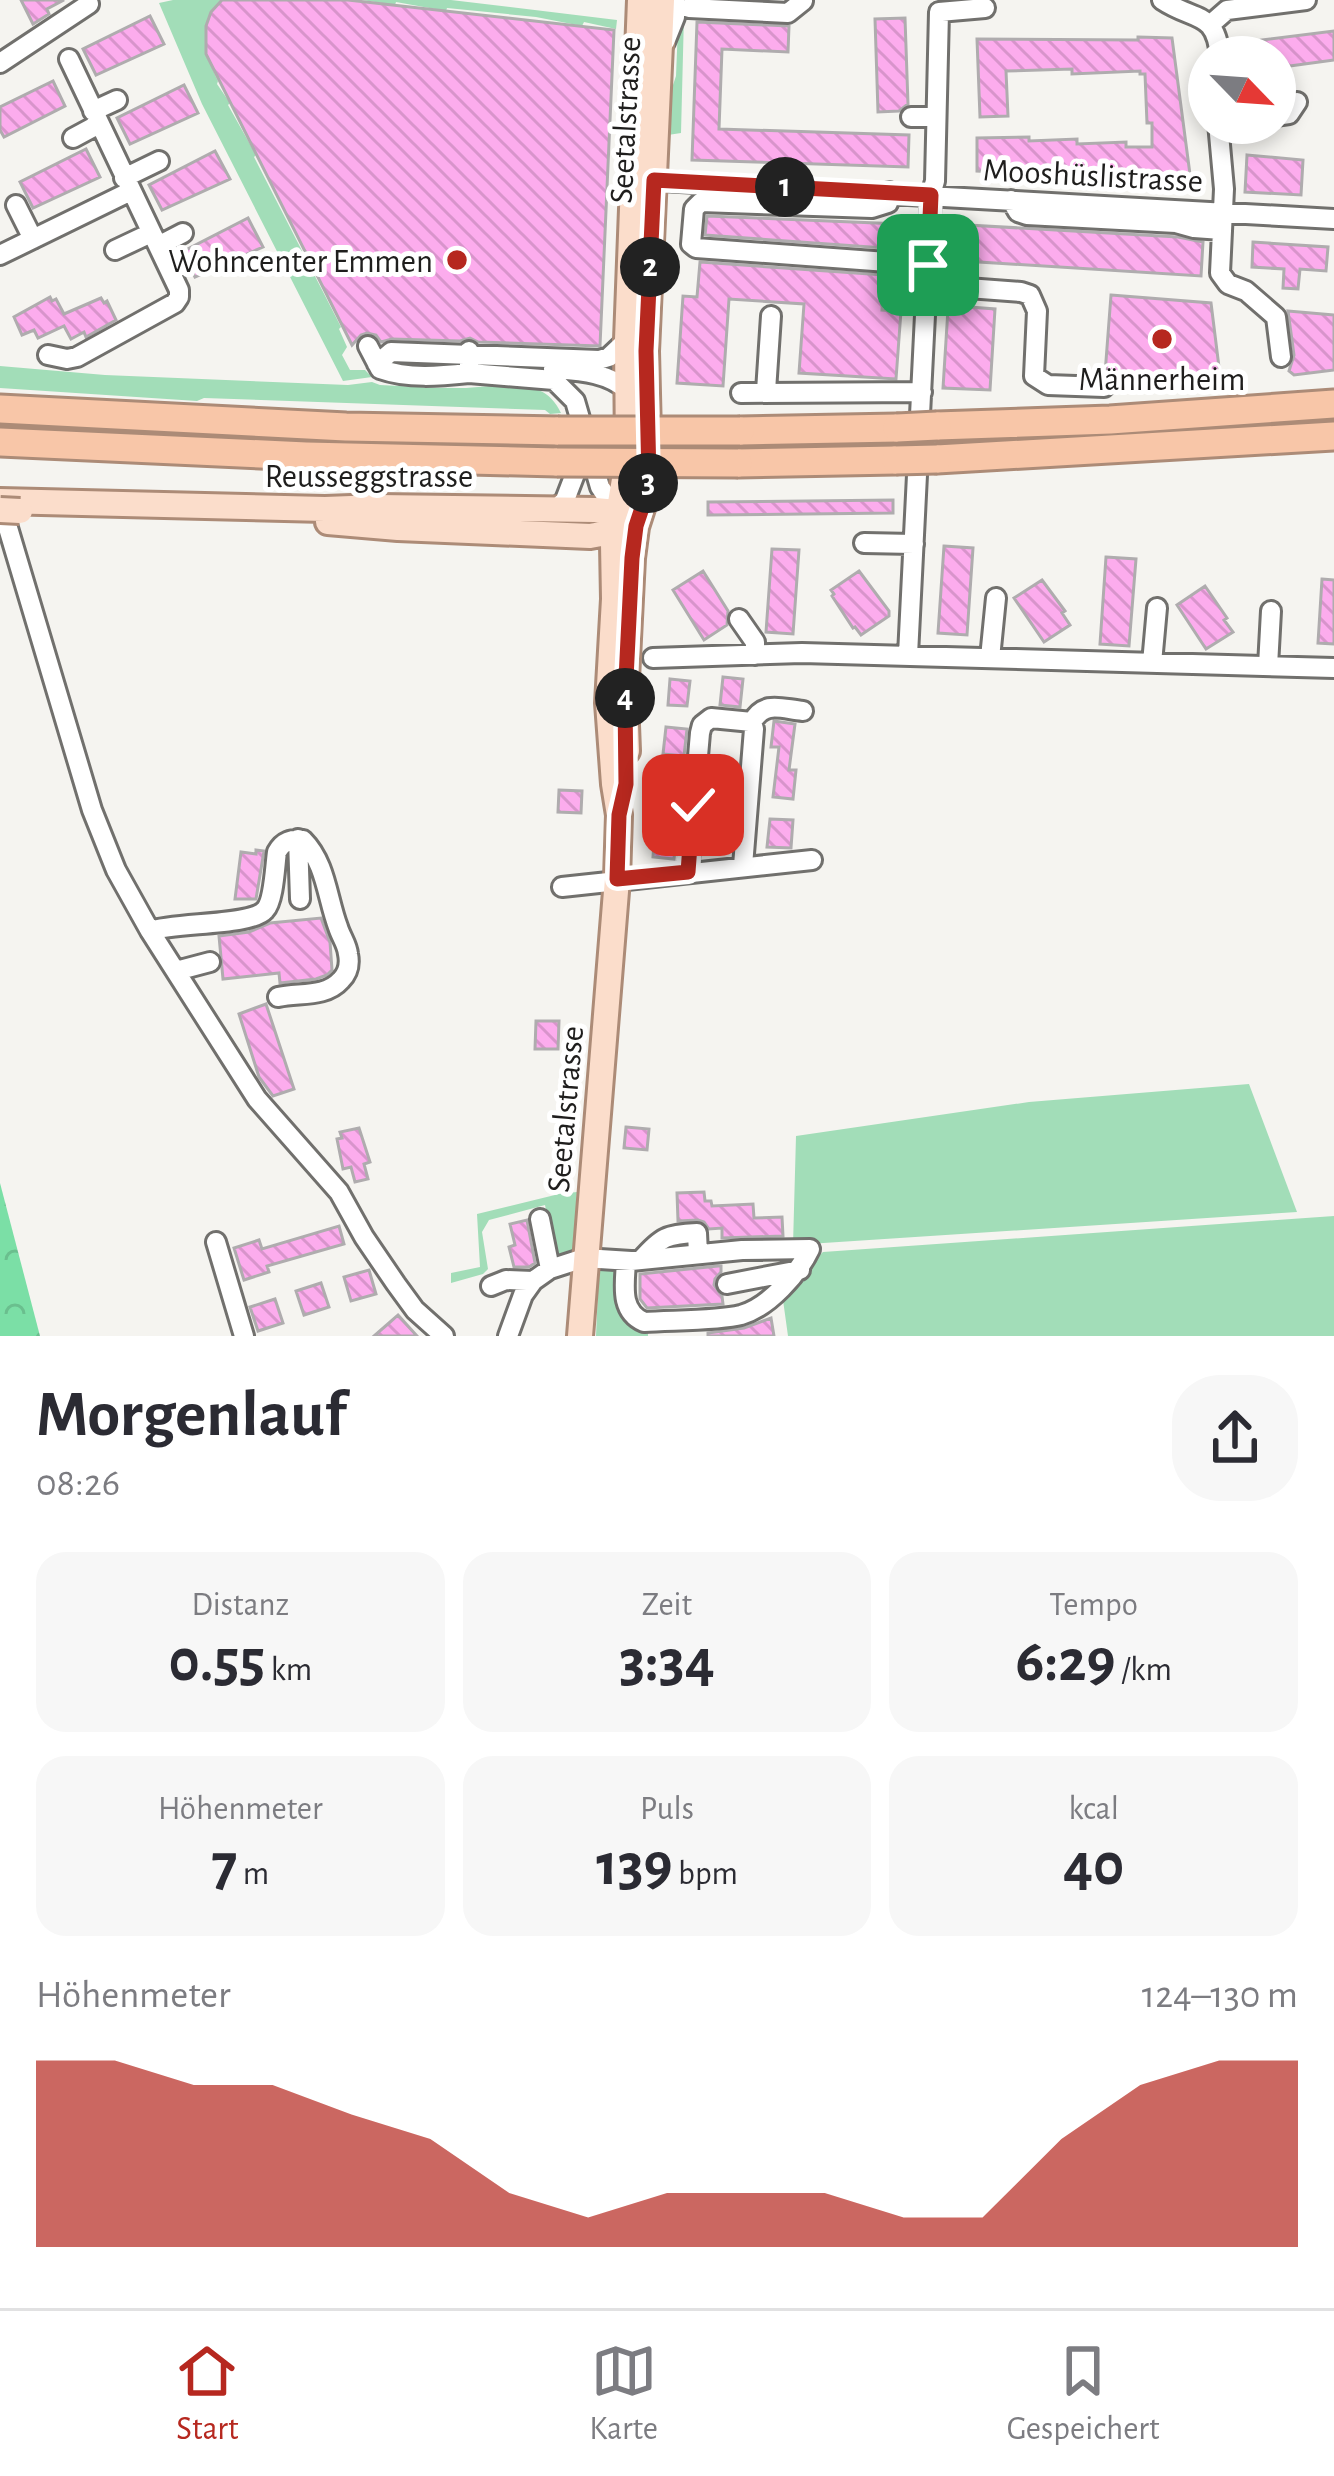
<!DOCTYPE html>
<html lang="de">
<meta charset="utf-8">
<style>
:root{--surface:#fff;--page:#f7f7f7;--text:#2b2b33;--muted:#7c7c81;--line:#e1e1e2;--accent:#b6281f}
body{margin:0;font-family:"Alegreya Sans",sans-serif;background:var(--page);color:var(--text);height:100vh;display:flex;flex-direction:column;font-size:45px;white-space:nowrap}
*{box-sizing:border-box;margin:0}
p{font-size:39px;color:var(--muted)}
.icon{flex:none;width:66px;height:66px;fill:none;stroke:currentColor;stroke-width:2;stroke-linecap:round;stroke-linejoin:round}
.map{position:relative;height:1336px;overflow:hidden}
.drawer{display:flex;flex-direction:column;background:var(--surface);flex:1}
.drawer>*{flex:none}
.needle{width:78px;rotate:115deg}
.fabs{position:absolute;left:1188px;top:36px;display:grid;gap:24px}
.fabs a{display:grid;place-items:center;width:108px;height:108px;border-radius:50%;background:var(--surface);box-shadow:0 6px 18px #0003;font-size:60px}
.pin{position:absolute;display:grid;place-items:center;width:102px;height:102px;color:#fff;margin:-51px;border-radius:24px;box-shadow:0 6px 18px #0006}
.km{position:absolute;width:60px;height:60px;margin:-30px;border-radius:50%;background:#222;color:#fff;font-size:33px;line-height:60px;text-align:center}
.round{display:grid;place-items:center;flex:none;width:126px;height:126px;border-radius:48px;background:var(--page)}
.summary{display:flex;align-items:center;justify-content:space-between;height:204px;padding:0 36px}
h1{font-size:66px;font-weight:600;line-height:90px}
.figures{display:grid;grid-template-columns:repeat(3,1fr);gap:18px;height:204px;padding:12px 36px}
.figures div{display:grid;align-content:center;border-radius:30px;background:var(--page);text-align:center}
.figures b{font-size:60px;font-weight:600}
.figures small{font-size:33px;font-weight:400}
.figures p{font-size:33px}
.chart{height:336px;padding:24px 36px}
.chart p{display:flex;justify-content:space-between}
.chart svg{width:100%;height:216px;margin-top:12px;fill:var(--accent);opacity:.7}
.menu{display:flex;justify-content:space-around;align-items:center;height:168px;border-top:3px solid var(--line);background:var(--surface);font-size:33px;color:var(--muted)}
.menu a{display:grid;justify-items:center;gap:6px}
.menu .on{color:var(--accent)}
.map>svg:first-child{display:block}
</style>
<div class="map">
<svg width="1334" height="1336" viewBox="0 0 1334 1336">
<defs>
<pattern id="forest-crowns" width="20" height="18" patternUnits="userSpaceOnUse" patternTransform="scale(3)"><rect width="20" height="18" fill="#7bdfa6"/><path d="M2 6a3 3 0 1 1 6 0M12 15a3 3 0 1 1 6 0" fill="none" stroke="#6abf8e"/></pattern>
<pattern id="building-back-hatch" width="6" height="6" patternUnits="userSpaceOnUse" patternTransform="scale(3)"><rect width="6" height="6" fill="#fcaced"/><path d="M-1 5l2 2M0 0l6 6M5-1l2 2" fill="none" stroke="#d894cb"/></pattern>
</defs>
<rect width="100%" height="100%" fill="#f5f4f0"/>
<path fill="#a2ddb8" d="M 173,0 L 221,0 C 197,27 204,52 218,81 L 217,84 L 230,103 L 228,105 L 256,155 L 254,157 L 341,327 L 339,329 L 347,347 L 342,355 L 350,370 L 365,370 L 372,377 L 343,381 L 202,104 L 159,3 Z
M 362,0 L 451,0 L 617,20 L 616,29 L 584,22 L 582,26 L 536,17 L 447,8 L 446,11 L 396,2 L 395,5 Z
M 684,15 L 681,133 L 668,135 L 671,91 L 676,76 L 678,26 Z
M 0,366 L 105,375 L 348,385 L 372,382 L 380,385 C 406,386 431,388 457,388 C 493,389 542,371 561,413 L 550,414 L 545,410 L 204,398 L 197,401 L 0,388 Z
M 1249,1084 L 1297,1212 L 793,1245 L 796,1136 L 1029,1102 Z
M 577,1192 L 573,1256 L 558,1257 L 555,1254 L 545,1205 L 489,1220 L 482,1232 L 488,1269 L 483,1274 L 451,1283 L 451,1273 L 480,1267 L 477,1214 L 559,1194 Z
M 1334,1216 L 1334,1336 L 788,1336 L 783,1300 L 769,1301 L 823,1252 Z
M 616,1266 L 624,1317 L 628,1322 L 648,1326 L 648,1336 L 596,1336 L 599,1268 Z"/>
<path fill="url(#forest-crowns)" d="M 0,1183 L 40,1336 L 0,1336 Z"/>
<path fill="url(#building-back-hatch)" stroke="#afacae" stroke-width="3" d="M 21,0 L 64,0 L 47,9 L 49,14 L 33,24 Z
M 222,0 L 348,0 L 614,30 L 600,346 L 478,342 L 470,338 L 460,341 L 392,339 L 381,342 L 376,335 L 367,333 L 361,335 L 352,345 L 206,54 L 206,26 L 211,12 Z
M 150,16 L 164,44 L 96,75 L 83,49 Z
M 905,18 L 908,104 L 899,111 L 878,112 L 875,19 Z
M 697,22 L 789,26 L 788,52 L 722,49 L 719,129 L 909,135 L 908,167 L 692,160 Z
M 1334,31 L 1334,60 L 1275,68 L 1275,57 L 1239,57 L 1237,43 Z
M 1138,37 L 1172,38 L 1191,182 L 977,171 L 977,138 L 1029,137 L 1029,141 L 1077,139 L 1077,144 L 1126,142 L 1126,147 L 1152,147 L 1152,123 L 1147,123 L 1145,74 L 1140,74 L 1140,71 L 1072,74 L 1072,69 L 1006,71 L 1008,116 L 980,117 L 977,39 L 1138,40 Z
M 53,81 L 65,106 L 4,137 L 0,130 L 0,107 Z
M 184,85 L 198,113 L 130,144 L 117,118 Z
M 86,149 L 100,177 L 33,208 L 20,182 Z
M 215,151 L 230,179 L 162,210 L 149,185 Z
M 1247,155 L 1303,160 L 1301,195 L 1245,192 Z
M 707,216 L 900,224 L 898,249 L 705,235 Z
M 248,218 L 263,247 L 195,277 L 182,252 Z
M 950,224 L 1178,237 L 1203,242 L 1201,276 L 948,260 Z
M 1253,242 L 1328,247 L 1326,271 L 1300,269 L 1298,289 L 1283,288 L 1284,269 L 1252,267 Z
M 700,262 L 884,275 L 882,310 L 901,311 L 896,379 L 799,373 L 804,304 L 729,299 L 723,386 L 677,383 L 683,296 L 697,297 Z
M 1111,295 L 1211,303 L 1220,375 L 1114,378 L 1105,374 Z
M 50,297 L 52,301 L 56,299 L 64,314 L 101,298 L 104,303 L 107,301 L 116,320 L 86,337 L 84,332 L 71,339 L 64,326 L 38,338 L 34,330 L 22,335 L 14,317 Z
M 956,306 L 995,309 L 990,390 L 943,388 L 948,309 L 955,310 Z
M 1288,311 L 1334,315 L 1334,370 L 1294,375 L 1289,371 L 1294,355 Z
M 893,500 L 893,513 L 708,515 L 708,502 Z
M 944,546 L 973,548 L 967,635 L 938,633 Z
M 772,549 L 799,550 L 793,634 L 766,632 Z
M 1106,557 L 1136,559 L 1129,646 L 1100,644 Z
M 703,571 L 728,611 L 727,625 L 704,640 L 673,590 Z
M 859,571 L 889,611 L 889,616 L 861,635 L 855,627 L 853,628 L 832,596 L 834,594 L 831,590 Z
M 1322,579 L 1334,580 L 1334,644 L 1318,643 Z
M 1042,580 L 1065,611 L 1062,613 L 1070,625 L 1044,642 L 1014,598 Z
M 1205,586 L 1227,618 L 1224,620 L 1233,632 L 1206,649 L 1177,605 Z
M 723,677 L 743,679 L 740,707 L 720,705 Z
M 670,679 L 690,681 L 687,706 L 668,705 Z
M 774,721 L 795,724 L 789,770 L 796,770 L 793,799 L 773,797 L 779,747 L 771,747 Z
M 666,727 L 687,729 L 684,756 L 663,754 Z
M 659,779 L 682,780 L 680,807 L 672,806 L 670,830 L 677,830 L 674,859 L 653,857 L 655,830 L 659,830 Z
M 559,790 L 582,791 L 581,813 L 558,812 Z
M 770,819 L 793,820 L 791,848 L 767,847 Z
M 712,821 L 733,823 L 730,851 L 708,848 Z
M 256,850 L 264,851 L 256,899 L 235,899 L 241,852 L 256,854 Z
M 321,918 L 330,942 L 332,970 L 327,975 L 316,979 L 280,983 L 279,973 L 223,979 L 219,936 L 249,932 L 270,923 Z
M 266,1004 L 294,1089 L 273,1096 L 259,1077 L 239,1014 Z
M 536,1021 L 559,1021 L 558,1049 L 535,1049 Z
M 626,1127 L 649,1129 L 647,1150 L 624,1148 Z
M 359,1128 L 370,1162 L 364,1164 L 368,1179 L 355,1182 L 351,1167 L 343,1169 L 337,1139 L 342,1138 L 340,1132 Z
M 704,1192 L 705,1201 L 711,1201 L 712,1206 L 753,1204 L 754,1218 L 782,1217 L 783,1236 L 722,1238 L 722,1228 L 709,1229 L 704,1222 L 698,1220 L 678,1221 L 677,1193 Z
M 527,1220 L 535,1263 L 529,1267 L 514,1267 L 509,1247 L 515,1245 L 510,1224 Z
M 339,1226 L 344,1244 L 267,1266 L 269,1272 L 244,1280 L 234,1248 L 259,1240 L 262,1249 Z
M 718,1266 L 721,1266 L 721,1272 L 715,1279 L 714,1285 L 722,1296 L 723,1304 L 647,1308 L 640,1299 L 640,1274 Z
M 369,1270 L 376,1294 L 351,1301 L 344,1277 Z
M 321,1283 L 329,1307 L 304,1315 L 296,1291 Z
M 275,1299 L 283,1323 L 258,1331 L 250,1307 Z
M 398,1315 L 417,1336 L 374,1336 L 389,1323 Z
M 771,1318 L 774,1336 L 708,1336 L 708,1333 L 744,1328 Z"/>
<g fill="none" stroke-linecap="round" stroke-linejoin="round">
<defs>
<path id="minor" d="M 1162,0 C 1195,22 1216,10 1220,57
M 689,8 L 788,13 L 803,1
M 1211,24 L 1227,10 L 1306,0
M 665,42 L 675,17 L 675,0
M 0,63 L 89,4
M 93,111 L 117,100
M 1275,116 L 1289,114 L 1297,102
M 911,117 L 936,117
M 1218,123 L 1224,189 L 1220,273 L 1228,284 L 1246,291 L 1276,317 L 1281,357
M 73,138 L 99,124
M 124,178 L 159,161
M 644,180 L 1334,219
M 889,192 L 888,203 L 872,208 L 701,202 L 694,209 L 691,244 L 696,248 L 928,265
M 1011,200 L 1018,212 L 1027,215 L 1176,223 L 1194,228 L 1222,230
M 16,205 L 33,239
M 158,246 L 183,233
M 115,250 L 151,233
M 0,255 L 131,191
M 927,285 L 1021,292 L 1030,295 L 1037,311 L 1034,376 L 1048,385 L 1104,387
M 368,346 L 380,369 C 408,379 440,376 469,373
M 469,351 L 469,373 L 554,380 L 575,401 L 600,487 L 617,512
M 48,355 L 67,359 L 77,357 L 175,303 L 179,297 L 179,290 L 69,59
M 377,364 L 391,352 L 599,360 L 609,357 L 627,340
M 553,369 C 579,371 608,372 628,391
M 766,391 L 771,316
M 741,393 L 922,392
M 0,501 L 92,810 L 116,870 L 150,931 L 257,1099 L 339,1192 L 364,1237 L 396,1284 L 415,1310 L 444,1336
M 555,510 L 565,500 L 583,453
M 864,543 L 914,544
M 739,619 L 755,642 L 755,655
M 908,655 L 931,195 L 935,181 L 939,12 L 985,8
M 653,658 L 802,653 L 1334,668
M 990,658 L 996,598
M 1152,663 L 1157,608
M 1268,666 L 1271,611
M 752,722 C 765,700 781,709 803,711
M 298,839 L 300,899
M 688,872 L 700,733 L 702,725 L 711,718 L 752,722 L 754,729 L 743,866
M 562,887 L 812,860
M 150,931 C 176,922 251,926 265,910 C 274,901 275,865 277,852 C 283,841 291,839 303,840 C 326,863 327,898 338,927 C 341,937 347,944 348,954 C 350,964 348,973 341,980 C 325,998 299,992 278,997
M 176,971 L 210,962
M 540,1219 L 550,1269
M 216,1242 L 244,1336
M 641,1260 C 661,1237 667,1234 697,1233 L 698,1254
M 727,1284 L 800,1270
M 491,1286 L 506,1280 L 533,1281
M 508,1336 L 523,1295 L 533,1281 L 550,1269 L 584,1258 L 631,1261 L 742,1250 L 810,1249 C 798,1274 769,1307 741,1315 C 717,1321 670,1320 644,1322 C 619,1311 625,1284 626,1261"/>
<path id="major" d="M 0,501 L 325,509 L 378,507 L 595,510 L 617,512 L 630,521
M 328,522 L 398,528 L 590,536 L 628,529
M 627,751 L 625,699 L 632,558 L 636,527 L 644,502 L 649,478 L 646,351 L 662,0
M 580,1336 L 617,879 L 619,815 L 614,784 L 608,703 L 614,599 L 613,544 L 628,456 L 627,340 L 640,0"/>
<path id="highway" d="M 0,409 L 346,427 L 558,431
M 937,426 L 1110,420 L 1334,404
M 740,431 L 897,428
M 0,442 L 306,456 L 557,462
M 937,459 L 1334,436
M 738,463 L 896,460"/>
</defs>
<use href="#minor" stroke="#71706d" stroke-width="24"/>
<use href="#major" stroke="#ac8b77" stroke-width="30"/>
<use href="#highway" stroke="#ac8b77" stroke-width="33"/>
<use href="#minor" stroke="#fff" stroke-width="18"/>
<use href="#major" stroke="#fbddcb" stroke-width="24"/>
<use href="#highway" stroke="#f8c6a8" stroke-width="27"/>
<defs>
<path id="major-bridge" d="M 0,510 L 20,511"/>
<path id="highway-bridge" d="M 897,428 L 937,426
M 558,431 L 740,431
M 896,460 L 937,459
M 557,462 L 738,463"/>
</defs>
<use href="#major-bridge" stroke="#ac8b77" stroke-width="30" stroke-linecap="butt"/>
<use href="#highway-bridge" stroke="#ac8b77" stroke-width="33" stroke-linecap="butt"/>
<use href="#major-bridge" stroke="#fbddcb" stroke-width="24"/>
<use href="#highway-bridge" stroke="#f8c6a8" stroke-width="27"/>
</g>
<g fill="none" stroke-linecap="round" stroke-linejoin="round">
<defs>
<path id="route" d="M 693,805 L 688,872 L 617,879 L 619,815 L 626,784 L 625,699 L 632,558 L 636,526 L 644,502 L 649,478 L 646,351 L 654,180 L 931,195 L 928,265"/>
</defs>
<use href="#route" stroke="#fff" stroke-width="24"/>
<use href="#route" stroke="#b6281f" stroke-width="15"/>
</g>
<g fill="#b6281f" stroke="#fff" stroke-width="4.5">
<circle cx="457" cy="260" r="12"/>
<circle cx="1162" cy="339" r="12"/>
</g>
<g text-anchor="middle" stroke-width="10" stroke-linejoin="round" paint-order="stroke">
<g font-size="33" fill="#1f1e1d" stroke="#fff">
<text transform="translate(624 120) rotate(-87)" y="12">Seetalstrasse</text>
<text transform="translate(1093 174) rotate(3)" y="12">Mooshüslistrasse</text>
<text x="369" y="487">Reusseggstrasse</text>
<text transform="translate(564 1109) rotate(-85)" y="12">Seetalstrasse</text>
</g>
<g font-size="33" fill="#1f1e1d" stroke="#fff" text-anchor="end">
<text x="433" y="272">Wohncenter Emmen</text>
<text x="1162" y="390" text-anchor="middle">Männerheim</text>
</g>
</g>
</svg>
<div class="fabs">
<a><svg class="needle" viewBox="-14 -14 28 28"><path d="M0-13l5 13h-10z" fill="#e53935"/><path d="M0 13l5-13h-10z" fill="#7c7c81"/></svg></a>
</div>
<div class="pin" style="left:928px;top:265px;background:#1e9e55"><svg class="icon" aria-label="arrive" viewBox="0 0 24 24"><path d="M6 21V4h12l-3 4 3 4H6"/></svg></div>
<div class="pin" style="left:693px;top:805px;background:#d93025"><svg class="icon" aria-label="check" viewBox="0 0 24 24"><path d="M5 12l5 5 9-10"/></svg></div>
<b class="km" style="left:785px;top:187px">1</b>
<b class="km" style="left:650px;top:267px">2</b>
<b class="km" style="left:648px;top:483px">3</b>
<b class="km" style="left:625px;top:698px">4</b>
</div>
<section class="drawer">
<div class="summary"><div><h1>Morgenlauf</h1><p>08:26</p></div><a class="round"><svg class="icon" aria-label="share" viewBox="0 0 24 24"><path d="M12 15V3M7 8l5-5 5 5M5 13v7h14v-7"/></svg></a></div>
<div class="figures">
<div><p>Distanz</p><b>0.55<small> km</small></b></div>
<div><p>Zeit</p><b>3:34</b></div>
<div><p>Tempo</p><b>6:29<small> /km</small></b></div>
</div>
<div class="figures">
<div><p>Höhenmeter</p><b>7<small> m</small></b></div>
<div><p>Puls</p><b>139<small> bpm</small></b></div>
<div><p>kcal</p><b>40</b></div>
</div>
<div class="chart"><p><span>Höhenmeter</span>124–130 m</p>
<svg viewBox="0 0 160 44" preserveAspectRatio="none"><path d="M0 44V6L10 6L20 11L30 11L40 17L50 22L60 33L70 38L80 33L90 33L100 33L110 38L120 38L130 22L140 11L150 6L160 6V44z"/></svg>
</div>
</section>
<nav class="menu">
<a class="on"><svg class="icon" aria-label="home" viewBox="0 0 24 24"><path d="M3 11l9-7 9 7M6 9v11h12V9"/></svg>Start</a>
<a><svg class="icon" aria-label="map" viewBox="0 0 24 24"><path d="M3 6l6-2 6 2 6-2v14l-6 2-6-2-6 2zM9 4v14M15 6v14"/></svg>Karte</a>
<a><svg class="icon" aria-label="saved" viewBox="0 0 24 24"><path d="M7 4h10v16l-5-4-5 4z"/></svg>Gespeichert</a>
</nav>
